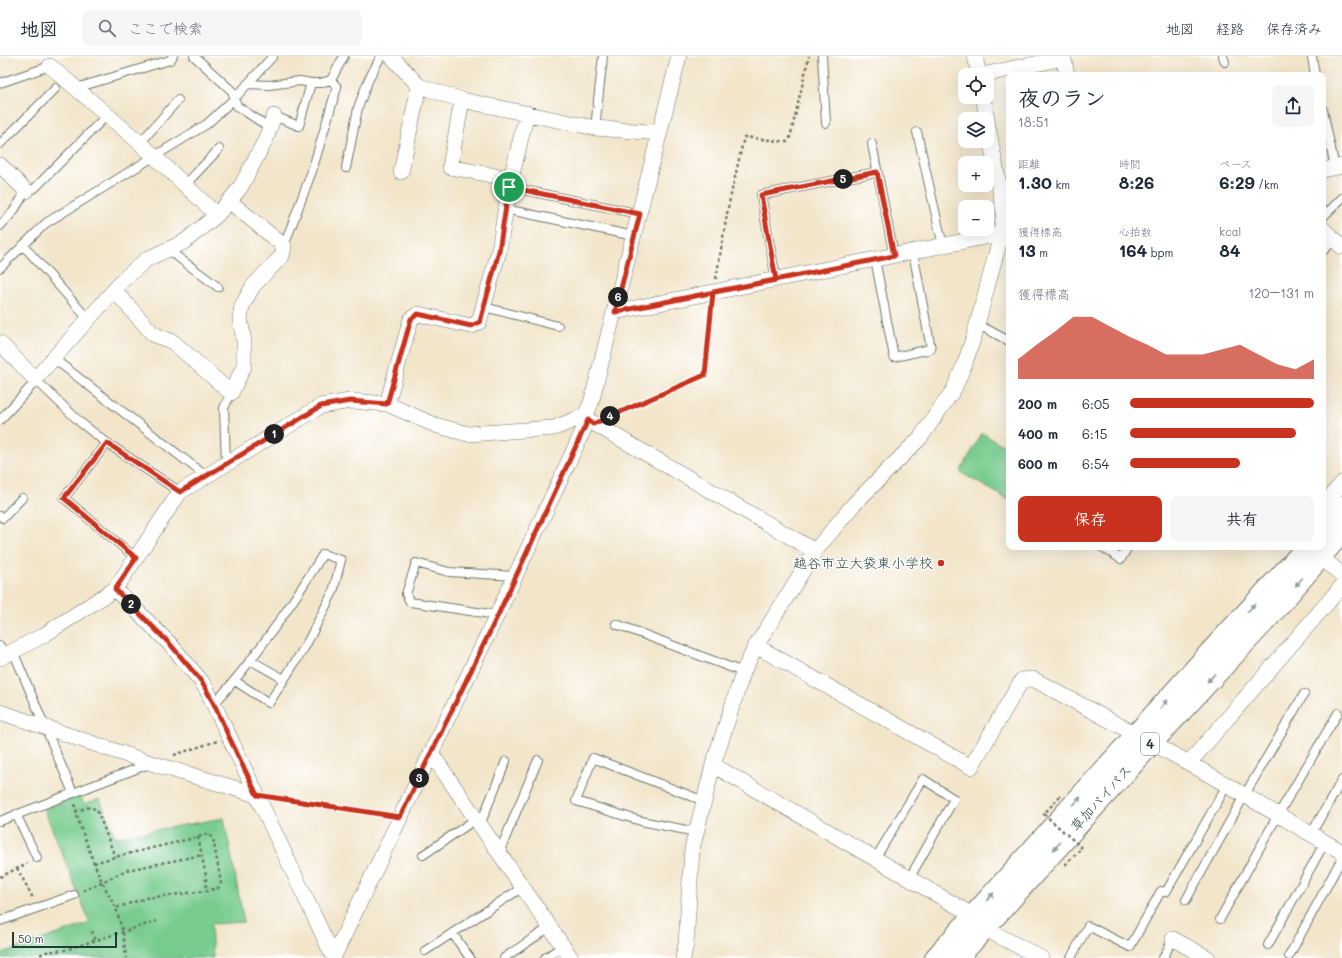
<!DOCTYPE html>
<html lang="ja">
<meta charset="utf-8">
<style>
:root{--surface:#fff;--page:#f6f6f7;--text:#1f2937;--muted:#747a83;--line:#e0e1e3;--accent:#c8321e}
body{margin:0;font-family:Mali,"Klee One",sans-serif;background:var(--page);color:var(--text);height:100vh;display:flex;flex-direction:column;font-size:15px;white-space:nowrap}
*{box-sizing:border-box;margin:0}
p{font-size:13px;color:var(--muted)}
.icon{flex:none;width:22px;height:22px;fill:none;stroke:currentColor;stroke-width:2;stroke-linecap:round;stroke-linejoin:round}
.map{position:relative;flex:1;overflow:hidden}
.details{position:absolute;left:1006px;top:16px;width:320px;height:478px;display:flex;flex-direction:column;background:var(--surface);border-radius:8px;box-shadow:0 4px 16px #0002}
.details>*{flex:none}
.fabs{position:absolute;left:958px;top:12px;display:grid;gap:8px}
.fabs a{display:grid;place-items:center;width:36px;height:36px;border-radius:8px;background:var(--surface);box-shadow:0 4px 16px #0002;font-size:20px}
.scale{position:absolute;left:12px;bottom:10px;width:105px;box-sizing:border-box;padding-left:4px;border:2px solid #1f3d34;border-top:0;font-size:11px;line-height:14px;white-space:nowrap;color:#1f3d34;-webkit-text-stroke:3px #fff;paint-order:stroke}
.pin{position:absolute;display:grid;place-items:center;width:34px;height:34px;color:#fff;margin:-17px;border:2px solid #fff;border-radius:50%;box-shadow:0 1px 4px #0007}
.km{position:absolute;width:20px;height:20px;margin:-10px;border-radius:50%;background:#222;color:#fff;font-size:11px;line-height:20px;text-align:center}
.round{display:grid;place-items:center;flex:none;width:42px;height:42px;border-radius:8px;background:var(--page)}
.headline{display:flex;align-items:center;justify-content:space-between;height:68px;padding:0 12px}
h1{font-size:22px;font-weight:800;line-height:30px}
.stats{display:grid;grid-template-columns:repeat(3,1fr);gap:6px;height:68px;padding:4px 12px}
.stats div{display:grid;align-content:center}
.stats b{font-size:17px;font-weight:800}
.stats small{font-size:11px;font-weight:400}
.stats p{font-size:11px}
.chart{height:112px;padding:8px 12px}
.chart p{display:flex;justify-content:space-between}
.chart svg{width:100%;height:72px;margin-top:4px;fill:var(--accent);opacity:.7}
.action{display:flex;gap:8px;margin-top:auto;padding:8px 12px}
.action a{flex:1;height:46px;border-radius:8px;background:var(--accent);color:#fff;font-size:16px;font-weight:800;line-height:46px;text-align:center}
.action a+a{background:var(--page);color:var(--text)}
ul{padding:0 12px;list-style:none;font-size:13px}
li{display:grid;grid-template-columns:64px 48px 1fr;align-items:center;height:30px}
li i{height:10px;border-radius:5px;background:var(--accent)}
header{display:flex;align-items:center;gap:24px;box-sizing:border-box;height:56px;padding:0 20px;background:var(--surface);border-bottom:1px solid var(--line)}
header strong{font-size:19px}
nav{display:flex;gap:22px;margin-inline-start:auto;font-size:14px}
.search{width:280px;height:36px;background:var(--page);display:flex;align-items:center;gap:10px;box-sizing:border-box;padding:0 14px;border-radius:8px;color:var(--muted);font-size:15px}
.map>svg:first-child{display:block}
</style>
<header>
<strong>地図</strong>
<div class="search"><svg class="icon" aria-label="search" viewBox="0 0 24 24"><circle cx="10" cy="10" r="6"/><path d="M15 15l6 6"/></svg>ここで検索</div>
<nav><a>地図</a><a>経路</a><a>保存済み</a></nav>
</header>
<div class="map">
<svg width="1342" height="902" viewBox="0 0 1342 902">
<rect width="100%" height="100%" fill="#fff"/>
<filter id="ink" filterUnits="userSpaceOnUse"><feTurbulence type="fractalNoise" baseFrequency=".025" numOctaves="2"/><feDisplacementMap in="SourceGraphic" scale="8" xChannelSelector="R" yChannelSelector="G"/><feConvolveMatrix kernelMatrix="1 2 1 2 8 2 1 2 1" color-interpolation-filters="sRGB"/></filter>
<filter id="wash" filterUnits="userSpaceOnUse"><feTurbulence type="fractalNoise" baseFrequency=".012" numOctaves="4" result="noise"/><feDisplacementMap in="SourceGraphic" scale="16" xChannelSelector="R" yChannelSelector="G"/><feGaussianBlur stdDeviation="0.9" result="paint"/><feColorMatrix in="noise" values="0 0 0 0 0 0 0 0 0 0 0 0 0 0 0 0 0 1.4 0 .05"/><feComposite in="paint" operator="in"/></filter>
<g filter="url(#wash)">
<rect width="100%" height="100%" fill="#f2e5ca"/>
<path fill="#78cc8f" stroke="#4c8462" d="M 982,377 L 1009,393 L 1009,444 L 960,416 Z
M 81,740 L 84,748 L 100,743 L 115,781 L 224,762 L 244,866 L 211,868 L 213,902 L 0,902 L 0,898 L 90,867 L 44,753 Z"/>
</g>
<g filter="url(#ink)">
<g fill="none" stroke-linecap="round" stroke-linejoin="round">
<defs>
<path id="service" d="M 194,0 L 232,35 L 237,50 L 270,72
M 822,0 L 826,67
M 1223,0 L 1225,6
M 1312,1 L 1315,19
M 0,27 L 50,10
M 247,28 L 269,29 L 300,25 L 311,27 L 320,27 L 331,24
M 76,32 L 170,4 L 173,0
M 1323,54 L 1335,112
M 274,60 L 299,70 L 311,27
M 595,72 L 603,0
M 917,76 L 943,190
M 140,87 L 178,44
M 0,88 L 56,32
M 872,88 L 894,200
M 346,112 L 358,52 L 368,25 L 381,0
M 185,129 L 219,93
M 509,131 L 640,158
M 505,153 L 634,180
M 1323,161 L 1342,142
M 0,170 L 13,156 L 26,135 L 35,132 L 107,59
M 23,189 L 88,263
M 284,190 L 312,115 L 337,31 L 331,24 L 344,0
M 167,193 L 218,231
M 1323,195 L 1334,184
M 875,203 L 894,301 L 931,293 L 913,196
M 0,212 L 46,167 L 207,68 L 235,42 L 273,0
M 776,223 L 761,139 L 877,116
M 484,251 L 558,270
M 977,268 L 1009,285
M 53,302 L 206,420
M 35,323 L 81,367 L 107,387 L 180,436
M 0,364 L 37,324
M 107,387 L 64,442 L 136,502
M 226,407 L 224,352 L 231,337
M 0,460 L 3,462 L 22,442
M 1102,491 L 1121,503 L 1128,491
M 497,559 L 410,546 L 406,538 L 416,507 L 449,516 L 516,520
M 616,568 L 743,616
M 0,590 L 6,599
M 13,595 L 73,737
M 250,604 L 284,623
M 214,648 C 255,603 291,550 323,498 L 341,504 L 333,536 L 306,589 L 269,647 L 235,625
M 16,758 L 37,802
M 0,765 L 149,708
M 480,769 L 506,705
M 696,776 L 641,765 L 576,745 L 593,702 L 704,745
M 1311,778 L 1342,724
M 499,797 L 538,704
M 423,799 L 476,763
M 875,803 L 923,723 L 954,743 L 909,823
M 1186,844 L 1244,740 L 1304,638
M 1220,863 L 1278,759 L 1338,657
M 0,865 L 74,839
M 452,877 L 470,902
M 1268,889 L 1325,786
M 425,895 L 523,831
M 1289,900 L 1342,802
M 504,902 L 550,871
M 545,902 L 563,890
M 1071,902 L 1088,870 L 1130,891 L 1161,835 L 1166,836 L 1227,729
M 1163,902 L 1173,883"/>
<path id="minor" d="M 391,0 L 419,30 L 462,44 L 595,72 L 660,77
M 975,0 L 979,19
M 1063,0 L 1067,19
M 50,10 L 140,87 L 217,159
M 982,19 L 1064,2
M 983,41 L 987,63
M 462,44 L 450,111 L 511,123
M 0,109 L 26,135
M 1323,114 L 1342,110
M 401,116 L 419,30
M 1323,173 L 1342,191
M 114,234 L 153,278 L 173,286 L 231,337 L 244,310 L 244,285 L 240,263 L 242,250 L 253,230 L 282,200 L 284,190 L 229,145
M 615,256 L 1009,176
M 0,287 L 35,323 L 126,221 L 147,203 L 184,186 L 217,159 L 240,132 L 265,85 L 274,60
M 387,348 L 411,263 L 418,258 L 471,270 L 479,266 L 499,195 L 509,131 L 527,57
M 585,360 L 588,364 L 815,495
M 1323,450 L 1342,427
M 1314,495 L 1342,519
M 115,533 L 170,588 L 202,626 L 207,634 L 334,902
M 756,590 L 971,711 L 1022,624 L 1033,623 L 1189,707 L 1342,796
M 0,602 L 44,579 L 115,533 L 180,436 L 321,350 L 350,345 L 387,348 L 435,369 L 468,378 L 554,372 L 585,360 L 591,347 L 679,0
M 0,656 L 151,707 L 257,739
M 431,697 L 571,902
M 1189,707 L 1342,530
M 713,709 L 974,860
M 984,872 L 1041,902
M 1173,883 L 1208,902
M 334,900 L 497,559 L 588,364
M 683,902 L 686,888 L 692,793 L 713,709 L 744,614 L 756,590 L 815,495 L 854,448 L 920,382 L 954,333 L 965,307 L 974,280 L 1000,183 L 1004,156 L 987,65"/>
<path id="trunk" d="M 1323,473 L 1342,451
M 936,902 L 1211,596 L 1308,491
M 957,902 L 1151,687 L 1270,559 L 1342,475"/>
</defs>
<use href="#service" stroke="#697868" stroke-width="10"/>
<use href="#minor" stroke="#697868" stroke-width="16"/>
<use href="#trunk" stroke="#697868" stroke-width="24"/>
<path stroke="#697868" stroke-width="2.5" stroke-dasharray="3 3" stroke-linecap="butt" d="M 716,223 L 728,152 L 744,81 L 787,86 L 790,82 L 809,0
M 610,360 L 705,319 L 712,249
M 174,699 L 217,685
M 273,741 L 387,759
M 75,748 L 78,764 L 94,807 L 102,826 L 116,852 L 123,877 L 126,902
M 75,755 L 90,751 L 97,754 L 115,801
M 198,781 L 206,820 L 206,835
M 94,807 L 115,801 L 198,781 L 208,778 L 213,782 L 221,827 L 218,832 L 206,835 L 146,842 L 116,852
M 17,812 L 33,842
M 0,821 L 28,807
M 83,835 L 127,814 L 202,799
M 92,875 L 95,885
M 35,902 L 45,896 L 65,894 L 157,865"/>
<use href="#service" stroke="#fff" stroke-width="8"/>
<use href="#minor" stroke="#fff" stroke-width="15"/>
<use href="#trunk" stroke="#fff" stroke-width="22"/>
<path stroke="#697868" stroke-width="2.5" stroke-dasharray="3 3" stroke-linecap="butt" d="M 1060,740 L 1044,758 L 1082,792 L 1064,810"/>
</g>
<defs><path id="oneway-solid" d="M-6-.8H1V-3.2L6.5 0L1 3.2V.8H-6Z"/></defs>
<g fill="#8f9e9a">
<use href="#oneway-solid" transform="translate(1299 526) rotate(130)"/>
<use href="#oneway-solid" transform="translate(1251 552) rotate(-47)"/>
<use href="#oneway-solid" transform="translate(1211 622) rotate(133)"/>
<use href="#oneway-solid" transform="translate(1164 648) rotate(-48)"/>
<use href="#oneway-solid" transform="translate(1077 745) rotate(-48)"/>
<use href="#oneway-solid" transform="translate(1057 790) rotate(132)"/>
<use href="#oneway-solid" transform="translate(990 841) rotate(-49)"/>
</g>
</g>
<g fill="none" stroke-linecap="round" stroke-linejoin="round" filter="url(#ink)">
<defs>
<path id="route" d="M 509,131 L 499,195 L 480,266 L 471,270 L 418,258 L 411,263 L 387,348 L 350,345 L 321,350 L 180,436 L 107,387 L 64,442 L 136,502 L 115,533 L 170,588 L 202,626 L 214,648 L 229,681 L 257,739 L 400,761 L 498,559 L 588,364 L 593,368 L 705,319 L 713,236 L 776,224 L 761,139 L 877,116 L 894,200 L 615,256 L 640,158 L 509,131"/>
</defs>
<use href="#route" stroke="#fff" stroke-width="8"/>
<use href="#route" stroke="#c8321e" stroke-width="5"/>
</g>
<circle fill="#c8321e" stroke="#fff" stroke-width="1.5" cx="941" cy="507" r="4"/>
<g text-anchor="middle" stroke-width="3" stroke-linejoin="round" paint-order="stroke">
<rect fill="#fff" stroke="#627771" stroke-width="1" x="1141" y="677" width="18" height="22" rx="3"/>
<g font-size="13" font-weight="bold" fill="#1f3d34">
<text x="1150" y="693">4</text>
</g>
<g font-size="14" fill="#1f3d34" stroke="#fff" text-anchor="end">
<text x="933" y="512">越谷市立大袋東小学校</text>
</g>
<g font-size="14" fill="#1f3d34" stroke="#fff">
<text transform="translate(1101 742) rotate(-48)" y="5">草加バイパス</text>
</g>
</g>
</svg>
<div class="fabs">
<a><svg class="icon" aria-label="locate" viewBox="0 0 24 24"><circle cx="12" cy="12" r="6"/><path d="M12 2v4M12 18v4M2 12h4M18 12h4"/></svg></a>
<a><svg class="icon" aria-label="layers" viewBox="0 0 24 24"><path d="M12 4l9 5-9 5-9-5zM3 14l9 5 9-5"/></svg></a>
<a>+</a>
<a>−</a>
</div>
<div class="scale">50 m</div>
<div class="pin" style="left:509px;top:131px;background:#1e9e55"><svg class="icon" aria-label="arrive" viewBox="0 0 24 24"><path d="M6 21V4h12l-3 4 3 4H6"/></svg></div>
<b class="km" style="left:274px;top:378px">1</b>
<b class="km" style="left:131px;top:548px">2</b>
<b class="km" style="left:419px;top:722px">3</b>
<b class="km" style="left:610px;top:360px">4</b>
<b class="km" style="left:843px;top:123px">5</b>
<b class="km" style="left:618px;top:241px">6</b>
<section class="details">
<div class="headline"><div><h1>夜のラン</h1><p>18:51</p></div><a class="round"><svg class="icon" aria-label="share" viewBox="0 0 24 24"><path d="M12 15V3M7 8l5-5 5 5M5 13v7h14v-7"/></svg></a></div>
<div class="stats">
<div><p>距離</p><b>1.30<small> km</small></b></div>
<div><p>時間</p><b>8:26</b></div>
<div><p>ペース</p><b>6:29<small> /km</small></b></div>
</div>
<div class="stats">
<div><p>獲得標高</p><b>13<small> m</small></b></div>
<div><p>心拍数</p><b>164<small> bpm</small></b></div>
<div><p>kcal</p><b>84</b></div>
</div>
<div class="chart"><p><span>獲得標高</span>120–131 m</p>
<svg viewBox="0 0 160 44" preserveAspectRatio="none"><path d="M0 44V32L10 23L20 15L30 6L40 6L50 12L60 18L70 23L80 29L90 29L100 29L110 26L120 23L130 29L140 35L150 38L160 32V44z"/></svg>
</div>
<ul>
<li><b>200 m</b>6:05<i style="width:100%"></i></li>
<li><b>400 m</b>6:15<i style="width:90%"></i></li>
<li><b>600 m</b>6:54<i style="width:60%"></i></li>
</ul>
<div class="action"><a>保存</a><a>共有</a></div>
</section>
</div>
